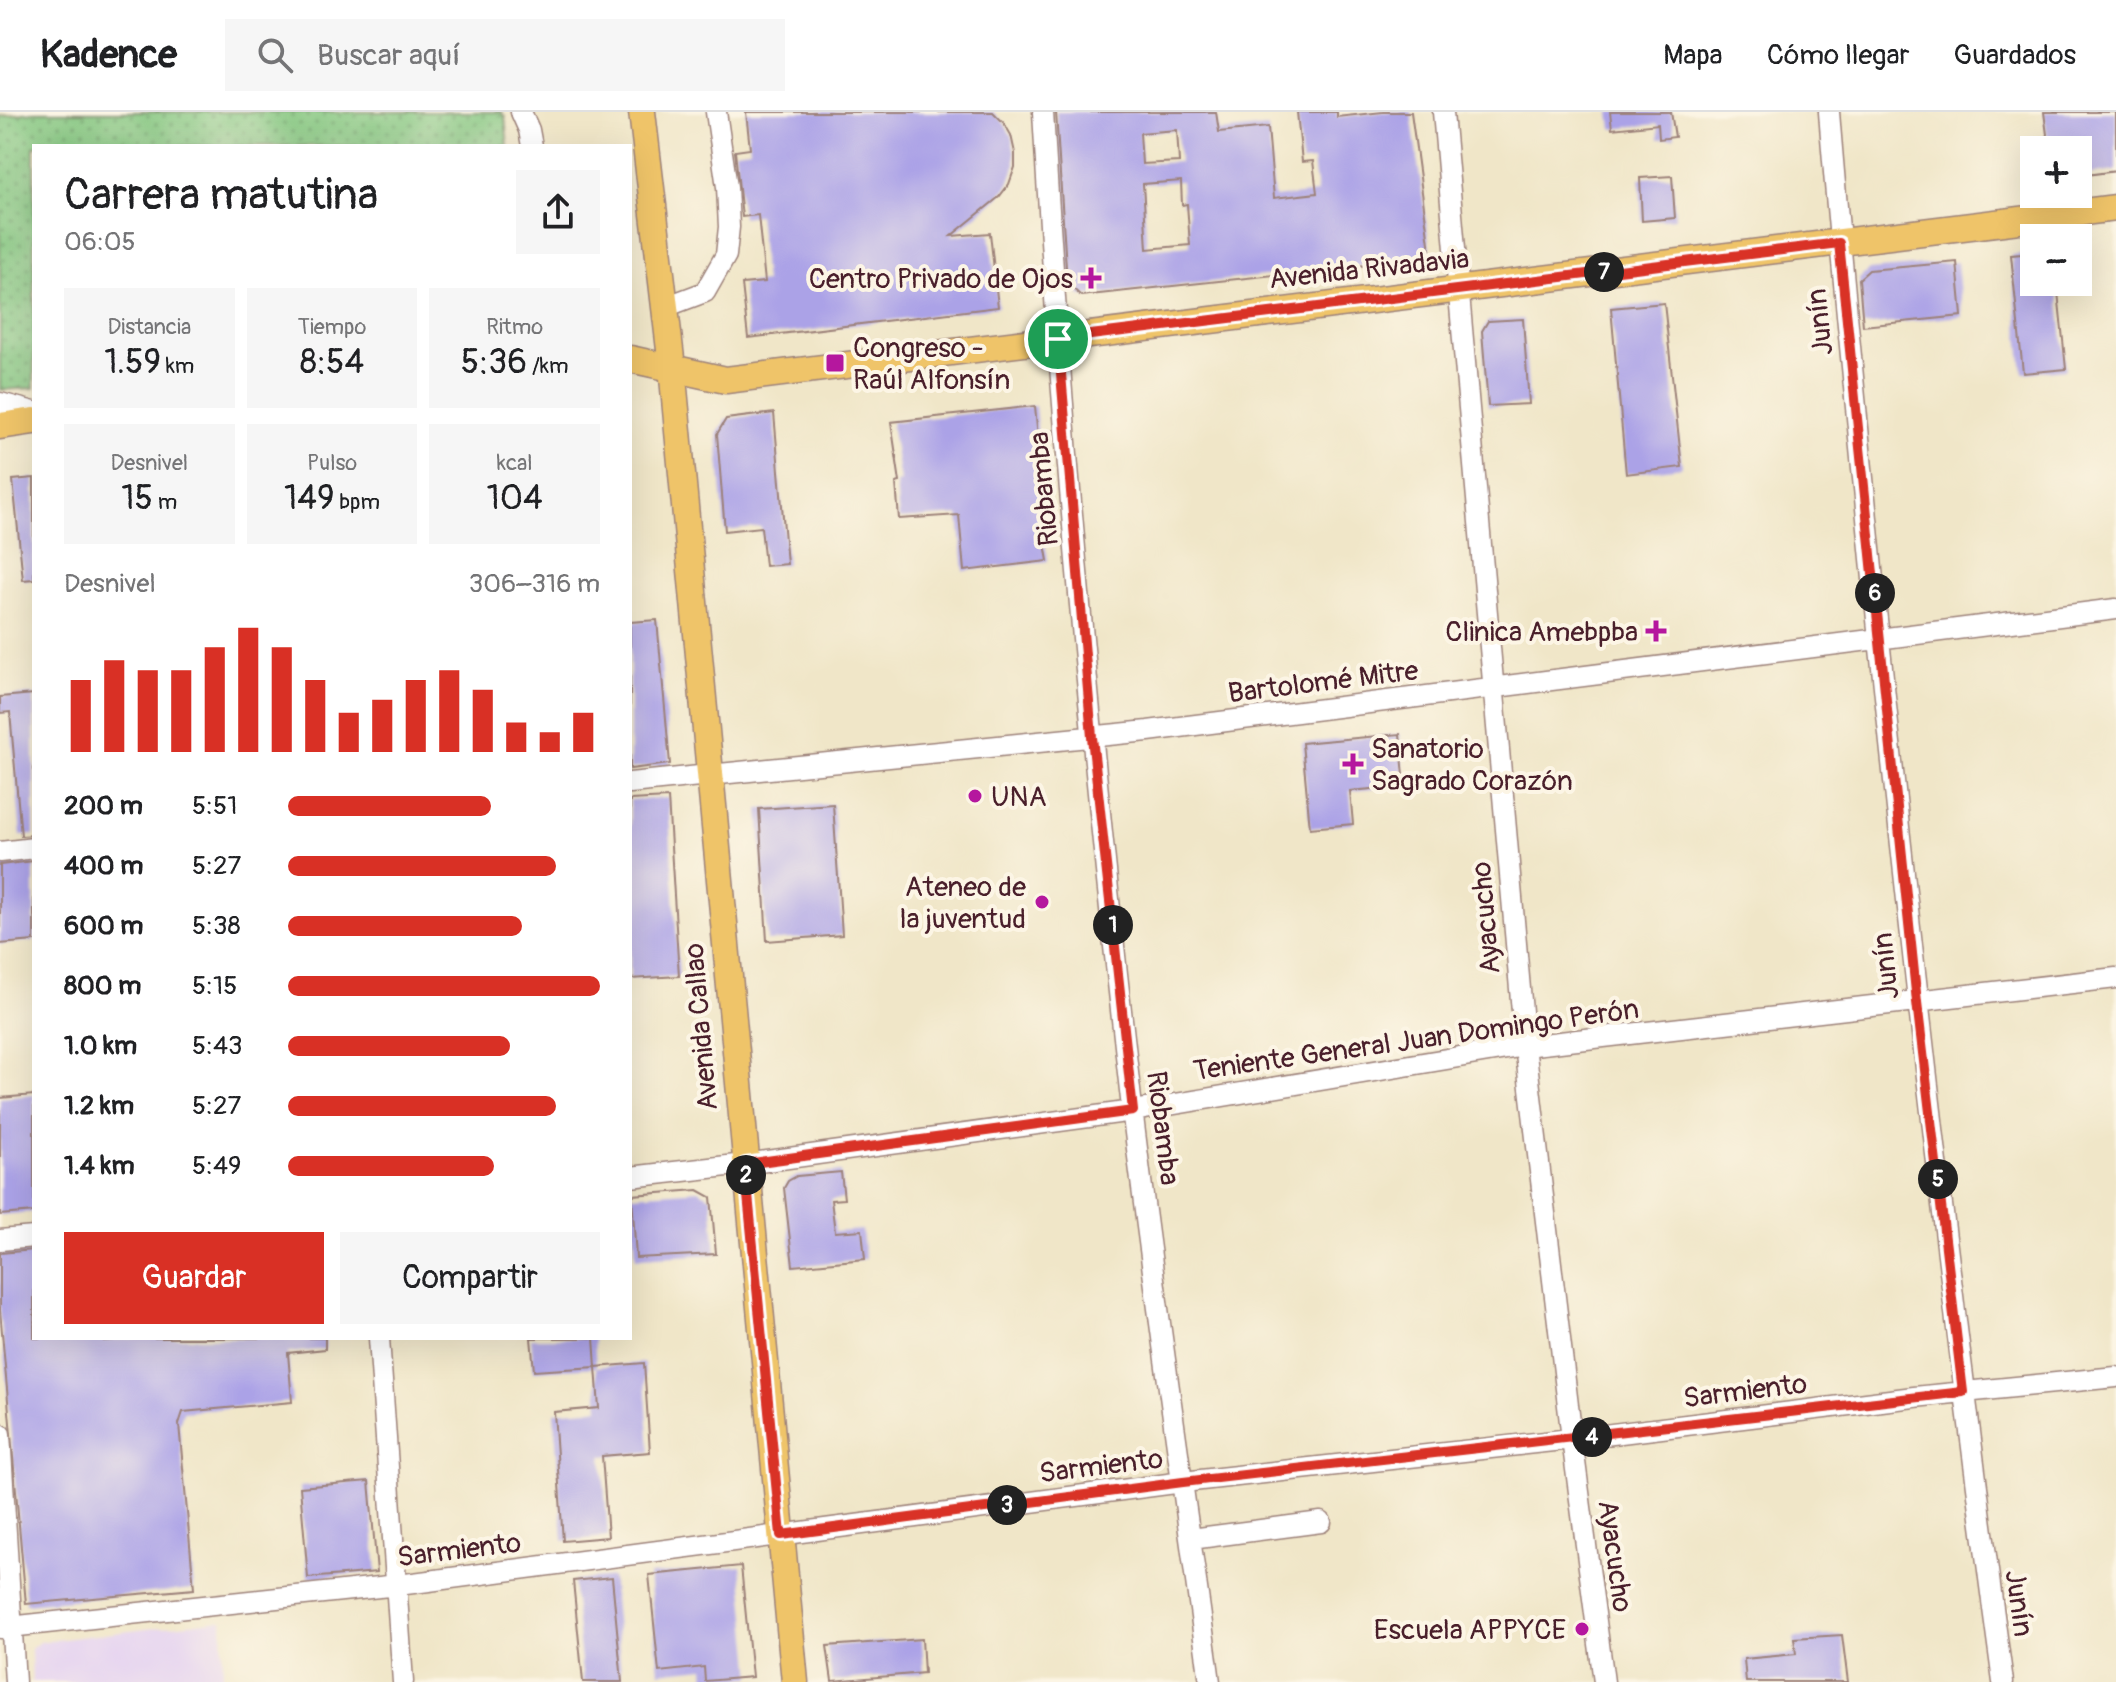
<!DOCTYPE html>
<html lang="es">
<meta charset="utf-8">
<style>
:root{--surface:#fff;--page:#f6f6f6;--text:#202124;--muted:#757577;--line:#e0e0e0;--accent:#d93025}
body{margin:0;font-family:Pangolin,sans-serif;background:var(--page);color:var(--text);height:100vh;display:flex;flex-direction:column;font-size:30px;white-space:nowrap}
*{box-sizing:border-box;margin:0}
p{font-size:26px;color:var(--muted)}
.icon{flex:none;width:44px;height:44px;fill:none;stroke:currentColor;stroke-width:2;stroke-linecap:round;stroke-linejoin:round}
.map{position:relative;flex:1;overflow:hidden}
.sheet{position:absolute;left:32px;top:32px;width:600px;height:1196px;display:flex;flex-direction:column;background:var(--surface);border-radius:0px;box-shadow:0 8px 32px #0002}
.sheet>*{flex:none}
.fabs{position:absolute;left:2020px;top:24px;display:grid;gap:16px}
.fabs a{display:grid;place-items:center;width:72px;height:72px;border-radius:0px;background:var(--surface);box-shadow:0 8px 32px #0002;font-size:40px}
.pin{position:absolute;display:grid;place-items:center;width:68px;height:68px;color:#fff;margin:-34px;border:4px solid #fff;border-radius:50%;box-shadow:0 2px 8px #0007}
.km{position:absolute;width:40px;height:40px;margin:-20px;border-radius:50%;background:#222;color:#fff;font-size:22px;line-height:40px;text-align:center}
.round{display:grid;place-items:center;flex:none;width:84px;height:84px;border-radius:0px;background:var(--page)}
.headline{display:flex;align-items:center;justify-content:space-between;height:136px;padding:0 32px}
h1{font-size:44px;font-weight:600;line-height:60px}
.stats{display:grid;grid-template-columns:repeat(3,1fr);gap:12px;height:136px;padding:8px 32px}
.stats div{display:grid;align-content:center;border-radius:0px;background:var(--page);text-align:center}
.stats b{font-size:34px;font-weight:600}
.stats small{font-size:22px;font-weight:400}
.stats p{font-size:22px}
.chart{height:224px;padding:16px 32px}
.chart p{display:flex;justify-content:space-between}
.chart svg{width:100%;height:144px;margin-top:8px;stroke:var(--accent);stroke-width:6}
.cta{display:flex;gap:16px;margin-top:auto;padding:16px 32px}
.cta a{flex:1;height:92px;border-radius:0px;background:var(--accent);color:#fff;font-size:32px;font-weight:600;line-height:92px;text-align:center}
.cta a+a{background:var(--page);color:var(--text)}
ul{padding:0 32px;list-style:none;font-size:26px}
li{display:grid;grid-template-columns:128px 96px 1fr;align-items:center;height:60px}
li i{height:20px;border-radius:10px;background:var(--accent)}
header{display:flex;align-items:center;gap:48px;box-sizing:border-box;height:112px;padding:0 40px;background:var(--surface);border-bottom:2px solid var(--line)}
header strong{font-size:38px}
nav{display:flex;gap:44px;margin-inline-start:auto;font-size:28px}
.search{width:560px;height:72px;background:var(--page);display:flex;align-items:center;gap:20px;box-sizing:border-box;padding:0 28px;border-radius:0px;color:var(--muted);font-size:30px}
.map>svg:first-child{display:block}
</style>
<header>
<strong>Kadence</strong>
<div class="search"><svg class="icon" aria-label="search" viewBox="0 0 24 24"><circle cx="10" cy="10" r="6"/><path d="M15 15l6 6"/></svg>Buscar aquí</div>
<nav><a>Mapa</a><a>Cómo llegar</a><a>Guardados</a></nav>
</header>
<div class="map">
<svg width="2116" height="1570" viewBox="0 0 2116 1570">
<defs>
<pattern id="green-dots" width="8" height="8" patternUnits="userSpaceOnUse" patternTransform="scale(2)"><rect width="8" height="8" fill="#83c680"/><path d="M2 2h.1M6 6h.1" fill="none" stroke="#6da069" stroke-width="1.8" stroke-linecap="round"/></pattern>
</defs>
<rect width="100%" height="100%" fill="#fcf5e5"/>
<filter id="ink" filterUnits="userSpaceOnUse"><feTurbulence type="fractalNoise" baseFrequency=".0125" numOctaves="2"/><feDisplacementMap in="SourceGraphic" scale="16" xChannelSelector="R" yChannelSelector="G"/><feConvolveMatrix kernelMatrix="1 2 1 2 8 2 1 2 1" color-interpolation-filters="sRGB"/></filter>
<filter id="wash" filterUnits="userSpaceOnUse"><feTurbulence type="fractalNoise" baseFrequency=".006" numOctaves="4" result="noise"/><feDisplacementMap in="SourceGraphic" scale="32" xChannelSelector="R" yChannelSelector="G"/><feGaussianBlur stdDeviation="1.8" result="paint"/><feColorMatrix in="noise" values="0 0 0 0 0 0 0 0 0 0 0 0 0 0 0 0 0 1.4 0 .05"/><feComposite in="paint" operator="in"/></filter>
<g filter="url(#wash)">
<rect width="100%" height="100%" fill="#f0e6c8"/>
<path fill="#e5d3f1" d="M 222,1508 L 223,1570 L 32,1570 L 31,1537 L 39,1530 Z"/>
<path fill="url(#green-dots)" stroke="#667256" stroke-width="2" d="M 34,0 L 501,0 L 505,5 L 508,34 L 34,34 L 34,276 L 0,278 L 0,4 Z"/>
<g id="blocks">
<path fill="#aba2e7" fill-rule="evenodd" d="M 746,0 L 993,0 L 1004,11 L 1011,23 L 1015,41 L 1015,55 L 1009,72 L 999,85 L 951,124 L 990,121 L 998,195 L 748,226 L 742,172 L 765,170 L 758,103 L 742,105 L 735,39 L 750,37 Z
M 1056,0 L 1216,0 L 1219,20 L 1268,15 L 1274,86 L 1317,81 L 1313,49 L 1302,50 L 1297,0 L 1337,0 L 1337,5 L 1383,0 L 1411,0 L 1431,146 L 1081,184 L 1067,171 ZM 1177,18 L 1179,50 L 1142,52 L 1140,21 ZM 1181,69 L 1182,93 L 1187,92 L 1190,133 L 1147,137 L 1143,72 Z
M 1610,0 L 1671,0 L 1675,25 L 1659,27 L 1658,12 L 1612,17 Z
M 2044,0 L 2116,0 L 2116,59 L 2078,64 L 2078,38 L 2049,38 Z
M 1672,64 L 1675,106 L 1642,109 L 1640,66 Z
M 2034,141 L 2034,170 L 2057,170 L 2066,257 L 2023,261 L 2011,143 Z
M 1957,150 L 1962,204 L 1863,214 L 1859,167 L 1869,158 Z
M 1664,191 L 1682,355 L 1626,362 L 1611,196 Z
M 1523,207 L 1529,292 L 1488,294 L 1482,219 L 1488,209 Z
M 1035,294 L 1044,390 L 1038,391 L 1048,449 L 964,459 L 959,403 L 899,407 L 896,371 L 900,370 L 891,310 Z
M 774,301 L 787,452 L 765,454 L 761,415 L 725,419 L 717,322 L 726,307 Z
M 34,366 L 34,467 L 23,468 L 13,368 Z
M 657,508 L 670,652 L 630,657 L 630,510 Z
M 34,582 L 34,723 L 21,724 L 10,600 L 0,601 L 0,585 Z
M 1400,622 L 1405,674 L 1350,679 L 1353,712 L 1310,716 L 1302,631 Z
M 668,686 L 679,864 L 630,867 L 630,688 Z
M 833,692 L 842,823 L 767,829 L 759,697 Z
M 34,749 L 34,829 L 0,832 L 0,753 Z
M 34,983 L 34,1100 L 0,1103 L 0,986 Z
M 841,1060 L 844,1087 L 831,1088 L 835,1120 L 862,1118 L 865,1147 L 793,1154 L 784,1076 L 788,1069 L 797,1064 Z
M 698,1078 L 711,1085 L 716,1142 L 636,1146 L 632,1083 Z
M 34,1138 L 34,1226 L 104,1226 L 104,1229 L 137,1226 L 325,1226 L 325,1237 L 288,1241 L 292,1290 L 183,1300 L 179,1312 L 194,1477 L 26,1492 L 0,1198 L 0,1141 Z
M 531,1226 L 594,1226 L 596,1255 L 534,1259 Z
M 644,1251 L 650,1340 L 602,1344 L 608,1425 L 563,1429 L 554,1300 L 599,1296 L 596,1255 Z
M 369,1369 L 377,1460 L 308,1466 L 300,1375 Z
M 741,1454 L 752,1565 L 705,1569 L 704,1555 L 659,1560 L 649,1463 Z
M 612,1465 L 622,1570 L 583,1570 L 573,1469 Z
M 1842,1523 L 1848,1570 L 1746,1570 L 1744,1547 L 1796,1542 L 1794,1526 Z
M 922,1527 L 924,1561 L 832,1569 L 827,1534 Z"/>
</g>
</g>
<g filter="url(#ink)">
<use href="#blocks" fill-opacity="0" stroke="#9d827a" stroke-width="2"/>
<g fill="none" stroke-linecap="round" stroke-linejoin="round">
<defs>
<path id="minor" d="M 521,0 L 529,18 L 532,34
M 1043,0 C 1062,333 1094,665 1132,996 C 1155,1188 1184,1379 1210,1570
M 1443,0 L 1525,934 L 1572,1327 L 1604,1570
M 1829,0 C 1842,166 1860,332 1876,498 C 1913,856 1954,1213 2003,1570
M 665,195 L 705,180 L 726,143 L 729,115 L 727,75 L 716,0
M 0,291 L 34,300
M 630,671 L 1148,619 L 2116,497
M 0,740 L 34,736
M 630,1065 L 745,1052 L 1133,999 L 1525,934 L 2116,866
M 0,1128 L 34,1125
M 379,1226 L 403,1570
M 0,1322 L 15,1570
M 1191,1427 L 1321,1410
M 0,1516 L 398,1473 L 1183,1370 L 1572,1327 L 1914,1285 L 2116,1265"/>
<path id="major" d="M 642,0 L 672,255 L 795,1570
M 630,247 L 726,268 L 2116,96
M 0,314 L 34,309"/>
</defs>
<use href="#minor" stroke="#9d827a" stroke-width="23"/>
<use href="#major" stroke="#9d827a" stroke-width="29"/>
<use href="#minor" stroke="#fff" stroke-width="20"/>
<use href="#major" stroke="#efc469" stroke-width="26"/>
</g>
</g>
<g fill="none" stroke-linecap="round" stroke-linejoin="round" filter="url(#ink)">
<defs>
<path id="route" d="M 1839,131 L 1917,890 L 1963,1280 L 1183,1370 L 781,1423 L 745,1052 L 1133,999 L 1092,625 L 1058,227 Z"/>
</defs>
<use href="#route" stroke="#fff" stroke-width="16"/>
<use href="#route" stroke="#d93025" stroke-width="10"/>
</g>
<g fill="#b5179e" stroke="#fcf5e5" stroke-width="3">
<path d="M1087 154h8v8h8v8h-8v8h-8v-8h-8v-8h8z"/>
<rect x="825" y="241" width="20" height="20" rx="4"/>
<path d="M1652 507h8v8h8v8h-8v8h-8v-8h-8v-8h8z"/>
<path d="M1349 640h8v8h8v8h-8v8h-8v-8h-8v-8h8z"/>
<circle cx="975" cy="684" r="8"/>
<circle cx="1042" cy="790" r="8"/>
<circle cx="1582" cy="1517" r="8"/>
</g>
<g text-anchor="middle" stroke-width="8" stroke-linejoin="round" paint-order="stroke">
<g font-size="28" fill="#4a1f2b" stroke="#fcf5e5">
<text transform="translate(1369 156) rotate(-6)" y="10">Avenida Rivadavia</text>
<text transform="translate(1819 210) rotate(-96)" y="10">Junín</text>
<text transform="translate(1043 377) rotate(-95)" y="10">Riobamba</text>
<text transform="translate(1323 569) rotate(-7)" y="10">Bartolomé Mitre</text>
<text transform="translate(1485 806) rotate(-95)" y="10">Ayacucho</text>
<text transform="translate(1885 854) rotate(-96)" y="10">Junín</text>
<text transform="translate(700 915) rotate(-95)" y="10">Avenida Callao</text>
<text transform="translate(1416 927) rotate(-8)" y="10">Teniente General Juan Domingo Perón</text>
<text transform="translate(1164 1016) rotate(83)" y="10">Riobamba</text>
<text transform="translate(1745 1278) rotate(-7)" y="10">Sarmiento</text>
<text transform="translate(1101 1353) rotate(-7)" y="10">Sarmiento</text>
<text transform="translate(459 1437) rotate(-7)" y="10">Sarmiento</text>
<text transform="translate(1616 1444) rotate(82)" y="10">Ayacucho</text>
<text transform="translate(2020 1491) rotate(82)" y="10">Junín</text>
</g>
<g font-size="28" fill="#4a1f2b" stroke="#fcf5e5" text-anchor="end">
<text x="1073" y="176">Centro Privado de Ojos</text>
<text x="853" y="245" text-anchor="start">Congreso -<tspan x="853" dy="32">Raúl Alfonsín</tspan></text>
<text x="1638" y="529">Clinica Amebpba</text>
<text x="1371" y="646" text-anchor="start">Sanatorio<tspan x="1371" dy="32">Sagrado Corazón</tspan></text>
<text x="991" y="694" text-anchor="start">UNA</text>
<text x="1026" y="784">Ateneo de<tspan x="1026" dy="32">la juventud</tspan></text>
<text x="1566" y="1527">Escuela APPYCE</text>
</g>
</g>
</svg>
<div class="fabs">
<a>+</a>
<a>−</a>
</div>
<div class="pin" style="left:1058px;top:227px;background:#1e9e55"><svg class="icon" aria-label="arrive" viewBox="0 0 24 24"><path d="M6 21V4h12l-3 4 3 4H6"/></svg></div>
<b class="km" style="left:1113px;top:813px">1</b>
<b class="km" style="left:746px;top:1063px">2</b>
<b class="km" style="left:1007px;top:1393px">3</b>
<b class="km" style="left:1592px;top:1325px">4</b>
<b class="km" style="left:1938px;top:1067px">5</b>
<b class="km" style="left:1875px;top:481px">6</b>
<b class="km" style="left:1604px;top:160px">7</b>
<section class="sheet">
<div class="headline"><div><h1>Carrera matutina</h1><p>06:05</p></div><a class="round"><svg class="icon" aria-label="share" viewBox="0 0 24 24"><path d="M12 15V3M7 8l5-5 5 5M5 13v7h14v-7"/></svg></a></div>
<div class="stats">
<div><p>Distancia</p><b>1.59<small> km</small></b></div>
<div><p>Tiempo</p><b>8:54</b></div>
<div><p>Ritmo</p><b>5:36<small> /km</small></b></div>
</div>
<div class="stats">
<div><p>Desnivel</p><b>15<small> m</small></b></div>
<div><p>Pulso</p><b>149<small> bpm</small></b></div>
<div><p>kcal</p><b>104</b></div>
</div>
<div class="chart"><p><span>Desnivel</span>306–316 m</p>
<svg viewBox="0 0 160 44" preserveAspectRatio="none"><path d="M5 44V22M15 44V16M25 44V19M35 44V19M45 44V12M55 44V6M65 44V12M75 44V22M85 44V32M95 44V28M105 44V22M115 44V19M125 44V25M135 44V35M145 44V38M155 44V32"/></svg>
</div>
<ul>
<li><b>200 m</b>5:51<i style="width:65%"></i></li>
<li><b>400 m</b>5:27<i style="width:86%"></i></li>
<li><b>600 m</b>5:38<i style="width:75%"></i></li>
<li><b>800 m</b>5:15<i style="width:100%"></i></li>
<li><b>1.0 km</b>5:43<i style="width:71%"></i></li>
<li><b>1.2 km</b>5:27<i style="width:86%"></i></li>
<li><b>1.4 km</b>5:49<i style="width:66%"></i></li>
</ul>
<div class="cta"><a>Guardar</a><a>Compartir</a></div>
</section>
</div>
